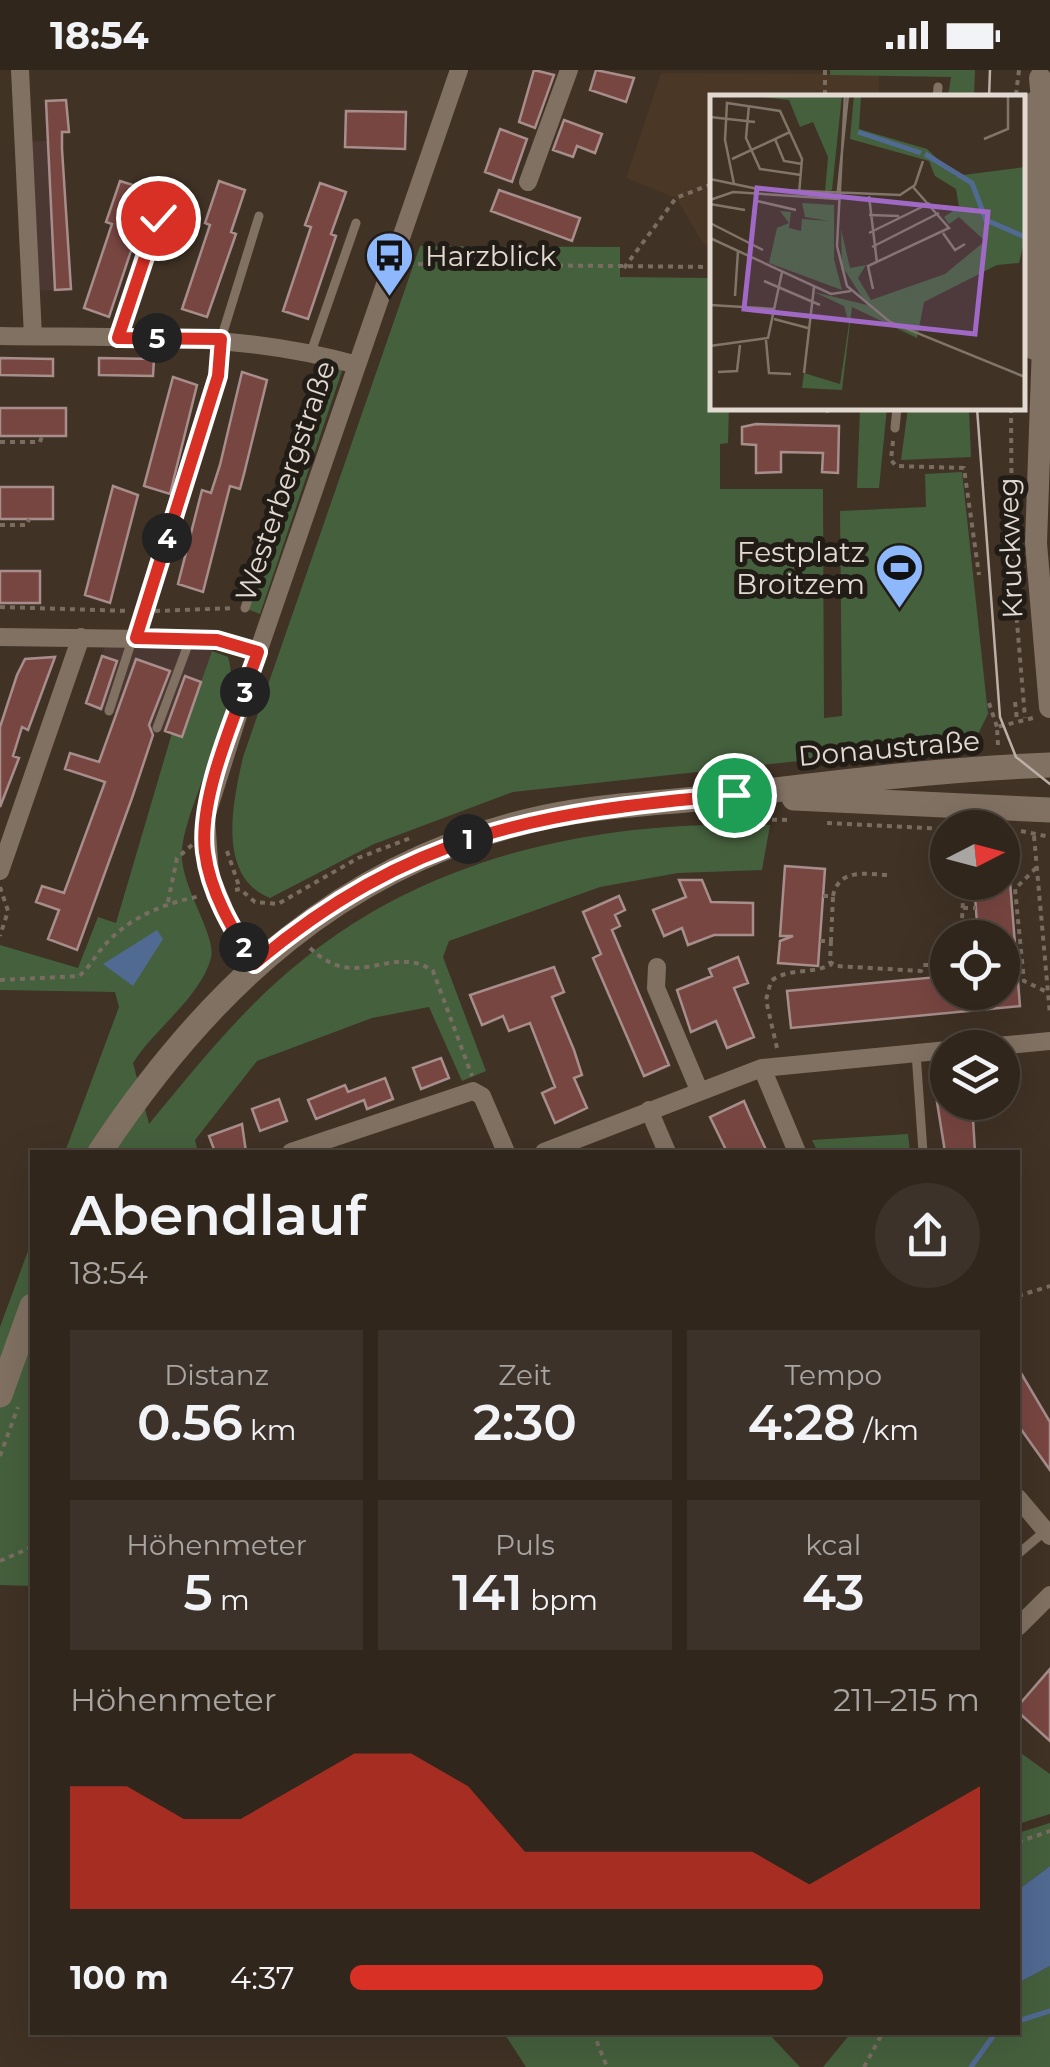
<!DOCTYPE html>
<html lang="de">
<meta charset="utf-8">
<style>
:root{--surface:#30261c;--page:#3c3229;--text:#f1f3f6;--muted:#a8a5a3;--line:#4b433b;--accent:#d93025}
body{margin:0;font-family:Montserrat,sans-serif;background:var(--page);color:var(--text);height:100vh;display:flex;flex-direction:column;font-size:38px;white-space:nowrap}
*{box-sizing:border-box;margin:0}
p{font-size:32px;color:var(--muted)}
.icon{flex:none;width:55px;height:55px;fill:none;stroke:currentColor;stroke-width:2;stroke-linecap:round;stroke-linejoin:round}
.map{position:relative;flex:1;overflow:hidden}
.sheet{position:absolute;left:30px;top:1080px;width:990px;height:885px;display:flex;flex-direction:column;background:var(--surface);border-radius:0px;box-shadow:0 10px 40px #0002,0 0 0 2px var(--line)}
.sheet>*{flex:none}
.needle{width:65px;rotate:84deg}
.buttons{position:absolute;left:930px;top:740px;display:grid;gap:20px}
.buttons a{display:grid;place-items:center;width:90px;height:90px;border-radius:50%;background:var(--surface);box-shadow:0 10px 40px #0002,0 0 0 2px var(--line);font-size:50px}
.pin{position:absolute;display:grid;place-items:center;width:85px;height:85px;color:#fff;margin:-42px;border:5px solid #fff;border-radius:50%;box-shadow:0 2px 10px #0007}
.km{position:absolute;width:50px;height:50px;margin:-25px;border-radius:50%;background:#222;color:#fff;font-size:28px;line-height:50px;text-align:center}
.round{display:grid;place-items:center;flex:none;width:105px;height:105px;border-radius:52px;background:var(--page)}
.overview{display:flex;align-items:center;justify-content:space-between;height:170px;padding:0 40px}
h1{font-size:55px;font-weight:600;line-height:75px}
.figures{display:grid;grid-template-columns:repeat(3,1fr);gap:15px;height:170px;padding:10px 40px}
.figures div{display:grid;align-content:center;border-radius:0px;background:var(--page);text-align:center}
.figures b{font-size:50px;font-weight:600}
.figures small{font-size:28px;font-weight:400}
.figures p{font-size:28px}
.chart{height:280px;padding:20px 40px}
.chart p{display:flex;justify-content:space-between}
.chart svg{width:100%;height:180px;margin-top:10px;fill:var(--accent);opacity:.7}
ul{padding:0 40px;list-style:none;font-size:32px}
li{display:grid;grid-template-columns:160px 120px 1fr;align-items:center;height:75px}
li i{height:25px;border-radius:12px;background:var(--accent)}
.status{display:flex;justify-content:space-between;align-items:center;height:70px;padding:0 50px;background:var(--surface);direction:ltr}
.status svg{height:28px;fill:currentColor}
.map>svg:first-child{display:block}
</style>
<div class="status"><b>18:54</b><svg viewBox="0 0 49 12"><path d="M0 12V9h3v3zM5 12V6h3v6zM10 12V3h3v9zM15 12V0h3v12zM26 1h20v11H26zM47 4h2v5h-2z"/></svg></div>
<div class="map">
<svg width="1050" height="1997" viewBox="0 0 1050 1997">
<rect width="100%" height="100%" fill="#403225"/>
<path fill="#4c3832" d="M 62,70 L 71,219 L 32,221 L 23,72 Z
M 108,567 L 216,570 L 182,667 L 86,633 Z"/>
<path fill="#4a3725" d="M 661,3 L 879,4 L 879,27 L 712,28 L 712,180 L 703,173 L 676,128 L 626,108 Z"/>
<path fill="#45603d" d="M 830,0 L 975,0 L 974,27 L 948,27 L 951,7 L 830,5 Z
M 420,176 L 620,177 L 620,207 L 712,208 L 712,338 L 729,338 L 728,373 L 720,374 L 720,419 L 823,419 L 824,648 L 842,646 L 840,441 L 926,437 L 925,404 L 962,402 L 988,644 L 974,672 L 513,722 L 374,774 L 270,828 C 216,806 233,732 243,687 Z
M 332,288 L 345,292 L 260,544 L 245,538 Z
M 860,338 L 887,338 L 879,418 L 857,418 Z
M 908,338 L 969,338 L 971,387 L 901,390 Z
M 212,581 L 228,587 C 244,635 188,726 182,779 C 178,814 217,864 211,888 C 200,928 155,958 133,993 L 149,1054 C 197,996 245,935 305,888 C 438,782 604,750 770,755 L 762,800 L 678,803 L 600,817 L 449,871 L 443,887 L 486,1001 L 462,1011 L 429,937 L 372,948 L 257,991 L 195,1070 L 198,1082 L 65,1082 L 119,937 L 115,922 L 0,920 L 0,875 L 78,898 L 98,847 L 116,853 L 172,663 L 182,666 Z
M 908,1064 L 910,1082 L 818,1082 L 812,1070 Z
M 32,1170 L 32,1516 L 0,1515 L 0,1257 Z
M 1018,1681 L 1050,1704 L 1050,1744 L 1018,1754 Z
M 1050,1753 L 1050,1796 L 1018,1820 L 1018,1763 Z
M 1050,1896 L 1050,1997 L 823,1997 L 851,1963 L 1018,1962 L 1018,1913 Z
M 504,1963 L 768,1963 L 800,1997 L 526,1997 Z"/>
<path fill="#516a92" d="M 157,860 L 163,869 L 133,916 L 103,894 Z
M 1050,1796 L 1050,1896 L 1018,1913 L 1018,1820 Z"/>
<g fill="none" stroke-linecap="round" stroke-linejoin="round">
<path stroke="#516a92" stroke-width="5" d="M 1018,1951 L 1050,1941
M 971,1997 L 996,1962"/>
</g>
<path fill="#784641" stroke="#a78e8c" stroke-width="2.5" d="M 534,0 L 554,5 L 535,58 L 519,52 Z
M 596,0 L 634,8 L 626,32 L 590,20 Z
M 66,30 L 69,62 L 62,62 L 62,79 L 71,219 L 55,220 L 46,31 Z
M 346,41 L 406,42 L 405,79 L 345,77 Z
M 564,50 L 602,64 L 595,83 L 577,76 L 573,87 L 553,80 Z
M 500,59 L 527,69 L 512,112 L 485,102 Z
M 120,111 L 146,119 L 132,162 L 137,163 L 109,247 L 84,238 L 112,154 L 106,152 Z
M 219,111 L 245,120 L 231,162 L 236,164 L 207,247 L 182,239 L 210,155 L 205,153 Z
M 320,113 L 346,122 L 331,164 L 336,166 L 308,249 L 283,241 L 311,157 L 305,155 Z
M 499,120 L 580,148 L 572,171 L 491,141 Z
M 0,288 L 53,289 L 53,306 L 0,305 Z
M 99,288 L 154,289 L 153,306 L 99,305 Z
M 242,302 L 267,310 L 244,404 L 240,419 L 230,416 L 203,522 L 178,514 L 202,420 L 211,423 L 220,395 Z
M 173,307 L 197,315 L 170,424 L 144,416 Z
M 0,338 L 66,338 L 66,366 L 0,366 Z
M 756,354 L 839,356 L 838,403 L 822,402 L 823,383 L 781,382 L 781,402 L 756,403 L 756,375 L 742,374 L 742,357 Z
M 113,416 L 138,425 L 110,533 L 85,525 Z
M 0,417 L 53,417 L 53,449 L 0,449 Z
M 0,501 L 40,501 L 40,533 L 0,533 Z
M 102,586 L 117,591 L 101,639 L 86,633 Z
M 55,587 L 28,660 L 22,657 L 13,686 L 19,688 L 0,737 L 0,657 L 17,605 L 25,589 Z
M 136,589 L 170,601 L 149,655 L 153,665 L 132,728 L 77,880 L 48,869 L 59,840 L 36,832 L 42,816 L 64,823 L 105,712 L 65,699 L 70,683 L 99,692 Z
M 185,606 L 201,612 L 182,667 L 165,661 Z
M 785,796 L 825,799 L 818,896 L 778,893 L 780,871 L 793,866 L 780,866 Z
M 679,810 L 702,810 L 711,832 L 753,833 L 753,865 L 714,865 L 688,875 L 682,858 L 664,866 L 653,840 L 686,827 Z
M 974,812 L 1010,812 L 1020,936 L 791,958 L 787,921 L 948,906 L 948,922 L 1002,922 L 1002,868 L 978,868 Z
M 619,826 L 625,840 L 615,845 L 620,856 L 612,860 L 669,995 L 644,1006 L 593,888 L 601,884 L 583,842 Z
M 738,887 L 748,913 L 734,918 L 754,967 L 727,978 L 716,951 L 691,962 L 677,920 L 712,906 L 709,899 Z
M 554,897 L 564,922 L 552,927 L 574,980 L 582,1005 L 574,1008 L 587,1038 L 555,1053 L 542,1023 L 555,1017 L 530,953 L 509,961 L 503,946 L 482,955 L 470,925 Z
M 441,988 L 449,1008 L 421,1019 L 413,998 Z
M 385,1008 L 393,1029 L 367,1039 L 364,1030 L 316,1049 L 308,1030 L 345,1015 L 348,1022 Z
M 279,1029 L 287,1051 L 260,1061 L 252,1039 Z
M 744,1031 L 750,1045 L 767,1082 L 727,1082 L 710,1047 Z
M 937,1032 L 972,1032 L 975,1082 L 945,1082 Z
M 242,1054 L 246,1082 L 215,1082 L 209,1066 Z
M 1018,1298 L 1050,1352 L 1050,1400 L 1018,1355 Z
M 1050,1599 L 1050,1671 L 1018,1642 L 1018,1636 Z"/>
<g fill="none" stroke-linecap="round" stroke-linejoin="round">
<path stroke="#796d61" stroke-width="4" stroke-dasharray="5 5" stroke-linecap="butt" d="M 825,0 L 825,28
M 1016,25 L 1019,0
M 408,194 L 712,197
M 624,198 L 676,128 L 712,114
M 827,338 L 828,347
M 1011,338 L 1012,492 L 1025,648
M 893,371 L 891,390 L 896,396 L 964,398 L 979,505
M 0,372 L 40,372 L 42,366
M 0,455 L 27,455 L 29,449
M 1003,515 L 1011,497
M 0,537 L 130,541
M 155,541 L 235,538
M 1015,632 L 1017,650
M 989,633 L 997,657
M 998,675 L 997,657 L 1033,648
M 732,749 L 792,750
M 827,753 L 948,759
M 1021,761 L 1050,767
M 1034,766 L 1050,945
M 227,781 L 240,819
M 1036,798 L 1015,819 L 1024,911 L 1047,922
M 0,817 L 8,841 L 0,866
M 235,820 L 240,819 L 255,832 L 278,834 L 358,788 L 413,767
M 823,826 L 833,826 C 839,798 865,804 888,805
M 168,832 L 177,788 L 192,775
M 963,838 L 976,838
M 961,868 L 964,812
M 820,871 L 831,871 L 833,826
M 831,871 L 830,892 L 836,896 L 921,901 L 923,895 L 948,895
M 310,878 C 357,924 392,872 433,901 L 472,1006
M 0,910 L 79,906 C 89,898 95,886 104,876 C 129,847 165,833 201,826
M 777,978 L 766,930 L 771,911 C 789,897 812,905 832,894
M 1018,1226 L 1050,1216
M 0,1386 L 18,1337
M 0,1491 L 32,1477
M 1018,1772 L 1050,1761
M 593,1962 L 607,1997
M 864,1997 L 883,1962"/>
<path stroke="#807162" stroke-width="9" d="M 937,28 L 938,17
M 118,268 L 158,148
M 311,282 L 356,153
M 895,358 L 897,338
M 245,538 L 332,288
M 109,641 L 218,305 L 221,269 L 259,146
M 157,658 L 189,572
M 916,983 L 923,1082
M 1018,1484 L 1045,1461"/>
<path stroke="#807162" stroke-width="18" d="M 20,0 L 33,266
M 528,112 L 569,0
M 0,266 C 120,268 240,261 357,295
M 0,567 L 217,570 L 258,582
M 0,801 L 81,567
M 254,895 L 232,858 L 210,805 L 206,747 L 258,582 L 459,0
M 657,897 L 656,918 L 699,1020
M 976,978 L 1050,971
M 762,998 L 797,1082
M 649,1040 L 667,1082
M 291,1082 L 473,1021 L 482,1026 L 506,1082
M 544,1082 L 762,998 L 948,980
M 1018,1428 L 1050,1466
M 1018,1557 L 1050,1525"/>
<path stroke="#807162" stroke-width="22" d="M 1040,8 L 1049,104 L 1036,473 L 1050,637
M 1034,279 L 1028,139 L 1035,32"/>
<path stroke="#807162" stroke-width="25" d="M 794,728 L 1050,740
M 100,1082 C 210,916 345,790 546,747 C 608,734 671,733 734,725 C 839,712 944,699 1050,695
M 0,1325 L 32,1236"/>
<path stroke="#bbb1a8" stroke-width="2.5" d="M 989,28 L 990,0
M 977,338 L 1000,647 L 1016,687 L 1050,714"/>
</g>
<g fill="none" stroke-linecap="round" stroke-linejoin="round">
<defs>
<path id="route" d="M 158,148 L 118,268 L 221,269 L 218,306 L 136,568 L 217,570 L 258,582 C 239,638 198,724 205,782 C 210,823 233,860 254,894 C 409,763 538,742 734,725"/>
</defs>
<use href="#route" stroke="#fff" stroke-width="20"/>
<use href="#route" stroke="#d93025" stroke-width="12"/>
</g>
<defs>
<symbol id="bus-pin" viewBox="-11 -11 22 30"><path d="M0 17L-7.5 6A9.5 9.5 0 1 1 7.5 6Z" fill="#8db9fc" stroke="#221c16"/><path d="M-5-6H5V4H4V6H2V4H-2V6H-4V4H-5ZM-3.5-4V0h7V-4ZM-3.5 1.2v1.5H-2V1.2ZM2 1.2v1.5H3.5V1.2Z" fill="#111"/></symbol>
<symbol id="stadium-pin" viewBox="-11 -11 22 30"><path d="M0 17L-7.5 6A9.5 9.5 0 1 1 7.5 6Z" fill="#8db9fc" stroke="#221c16"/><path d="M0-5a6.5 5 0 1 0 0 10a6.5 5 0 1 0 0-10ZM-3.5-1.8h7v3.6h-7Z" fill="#111"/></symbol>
</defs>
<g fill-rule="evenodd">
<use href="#bus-pin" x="362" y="158" width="55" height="75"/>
<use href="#stadium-pin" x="872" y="470" width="55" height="75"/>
</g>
<g text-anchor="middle" stroke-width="10" stroke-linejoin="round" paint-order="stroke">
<g font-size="28" fill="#e2d9d1" stroke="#221c16" text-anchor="start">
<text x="425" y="196">Harzblick</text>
<text x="865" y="492" text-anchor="end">Festplatz<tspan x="865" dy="32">Broitzem</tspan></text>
</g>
<g font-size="28" fill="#e2d9d1" stroke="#221c16">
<text transform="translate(285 411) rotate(-71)" y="10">Westerbergstraße</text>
<text transform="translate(1010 478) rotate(-92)" y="10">Kruckweg</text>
<text transform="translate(889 678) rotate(-5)" y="10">Donaustraße</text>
</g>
</g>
<g transform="translate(710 25)">
<rect width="315" height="315" fill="#403225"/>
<path d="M 33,0 L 132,0 L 122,95 L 115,97 L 118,62 L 103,27 L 90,32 L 79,5 ZM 144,0 L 190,0 L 151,1 L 149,34 L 217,54 L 245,81 L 315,72 L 315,143 L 309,168 L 287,170 L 214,207 L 207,243 L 142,212 L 132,295 L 92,293 L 94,278 L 130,289 L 139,229 L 134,211 L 104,197 L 157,210 L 132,171 L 131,134 L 140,173 L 156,170 L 148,183 L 161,205 L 235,179 L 275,146 L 249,122 L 239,129 L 234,122 L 249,112 L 246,94 L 225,81 L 219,66 L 140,44 ZM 92,108 L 124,110 L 124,164 L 132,195 L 59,168 L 67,133 L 79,128 L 70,116 L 81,117 L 79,133 L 91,136 L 92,124 L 119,126 L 95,122 Z" fill="#45603d"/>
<path fill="none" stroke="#516a92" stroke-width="5" d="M 148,37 L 211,58M 215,59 L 262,88 L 276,125 L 315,142"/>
<path fill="none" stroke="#81756a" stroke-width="2.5" d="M 135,0 L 127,151 L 137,191 L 180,227 L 315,282M 39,10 L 36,43 L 50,74 L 91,80M 0,22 L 45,27M 0,35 L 1,84M 65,44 L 74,66 L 92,69M 274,44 L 298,34 L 298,0M 22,64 L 80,37M 0,84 L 48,94M 24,89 L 15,45 L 17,8 L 70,16 L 92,64 L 89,99M 47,94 L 190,100 L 205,90 L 213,66M 159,101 L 167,168M 0,105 L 23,97 L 127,104 L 138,0M 47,106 L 86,115M 0,109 L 35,115M 159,120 L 189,121M 0,128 L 53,155M 159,138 L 220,108M 233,138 L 245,155 L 255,149M 0,143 L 121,199 L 141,196M 162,152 L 229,118M 54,186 L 110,210M 163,194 L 158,171 L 239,133 L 203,92M 25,201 L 28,156M 0,210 L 65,214M 64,224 L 98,233M 56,245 L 59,278 L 81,279M 0,251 L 58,243 L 72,177M 8,277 L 27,276 L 30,250M 94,278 L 104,192"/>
<path fill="#9f69c5" fill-opacity="0.15" stroke="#9f69c5" stroke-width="5" d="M 47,93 L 278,117 L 265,239 L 34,214 Z"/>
<rect width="315" height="315" fill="none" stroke="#e2d9d1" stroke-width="5"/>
</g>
</svg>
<div class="buttons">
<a><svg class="needle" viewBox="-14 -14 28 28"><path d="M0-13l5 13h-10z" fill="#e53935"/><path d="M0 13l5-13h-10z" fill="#a8a5a3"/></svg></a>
<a><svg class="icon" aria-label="locate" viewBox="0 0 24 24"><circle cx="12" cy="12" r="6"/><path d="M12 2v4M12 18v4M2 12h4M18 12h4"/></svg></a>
<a><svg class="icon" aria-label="layers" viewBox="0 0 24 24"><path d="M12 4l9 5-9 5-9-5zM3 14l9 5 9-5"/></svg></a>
</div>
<div class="pin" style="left:734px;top:725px;background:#1e9e55"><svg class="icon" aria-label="arrive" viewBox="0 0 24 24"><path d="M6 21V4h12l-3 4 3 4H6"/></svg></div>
<div class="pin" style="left:158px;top:148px;background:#d93025"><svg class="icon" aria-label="check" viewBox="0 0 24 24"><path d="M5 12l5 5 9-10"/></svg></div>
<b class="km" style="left:468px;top:769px">1</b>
<b class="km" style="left:244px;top:877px">2</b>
<b class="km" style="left:245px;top:622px">3</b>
<b class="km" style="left:167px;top:468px">4</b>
<b class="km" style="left:157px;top:268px">5</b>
<section class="sheet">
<div class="overview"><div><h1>Abendlauf</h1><p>18:54</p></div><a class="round"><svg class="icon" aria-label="share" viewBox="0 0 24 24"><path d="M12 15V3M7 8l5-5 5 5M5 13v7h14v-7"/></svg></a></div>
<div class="figures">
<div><p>Distanz</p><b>0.56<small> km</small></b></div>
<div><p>Zeit</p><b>2:30</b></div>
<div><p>Tempo</p><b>4:28<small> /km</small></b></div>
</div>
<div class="figures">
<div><p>Höhenmeter</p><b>5<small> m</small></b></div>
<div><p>Puls</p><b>141<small> bpm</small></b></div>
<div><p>kcal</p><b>43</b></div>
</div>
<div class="chart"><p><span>Höhenmeter</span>211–215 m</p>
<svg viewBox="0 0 160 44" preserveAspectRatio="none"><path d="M0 44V14L10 14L20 22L30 22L40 14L50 6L60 6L70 14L80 30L90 30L100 30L110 30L120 30L130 38L140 30L150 22L160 14V44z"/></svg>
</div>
<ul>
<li><b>100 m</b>4:37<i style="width:75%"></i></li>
</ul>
</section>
</div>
